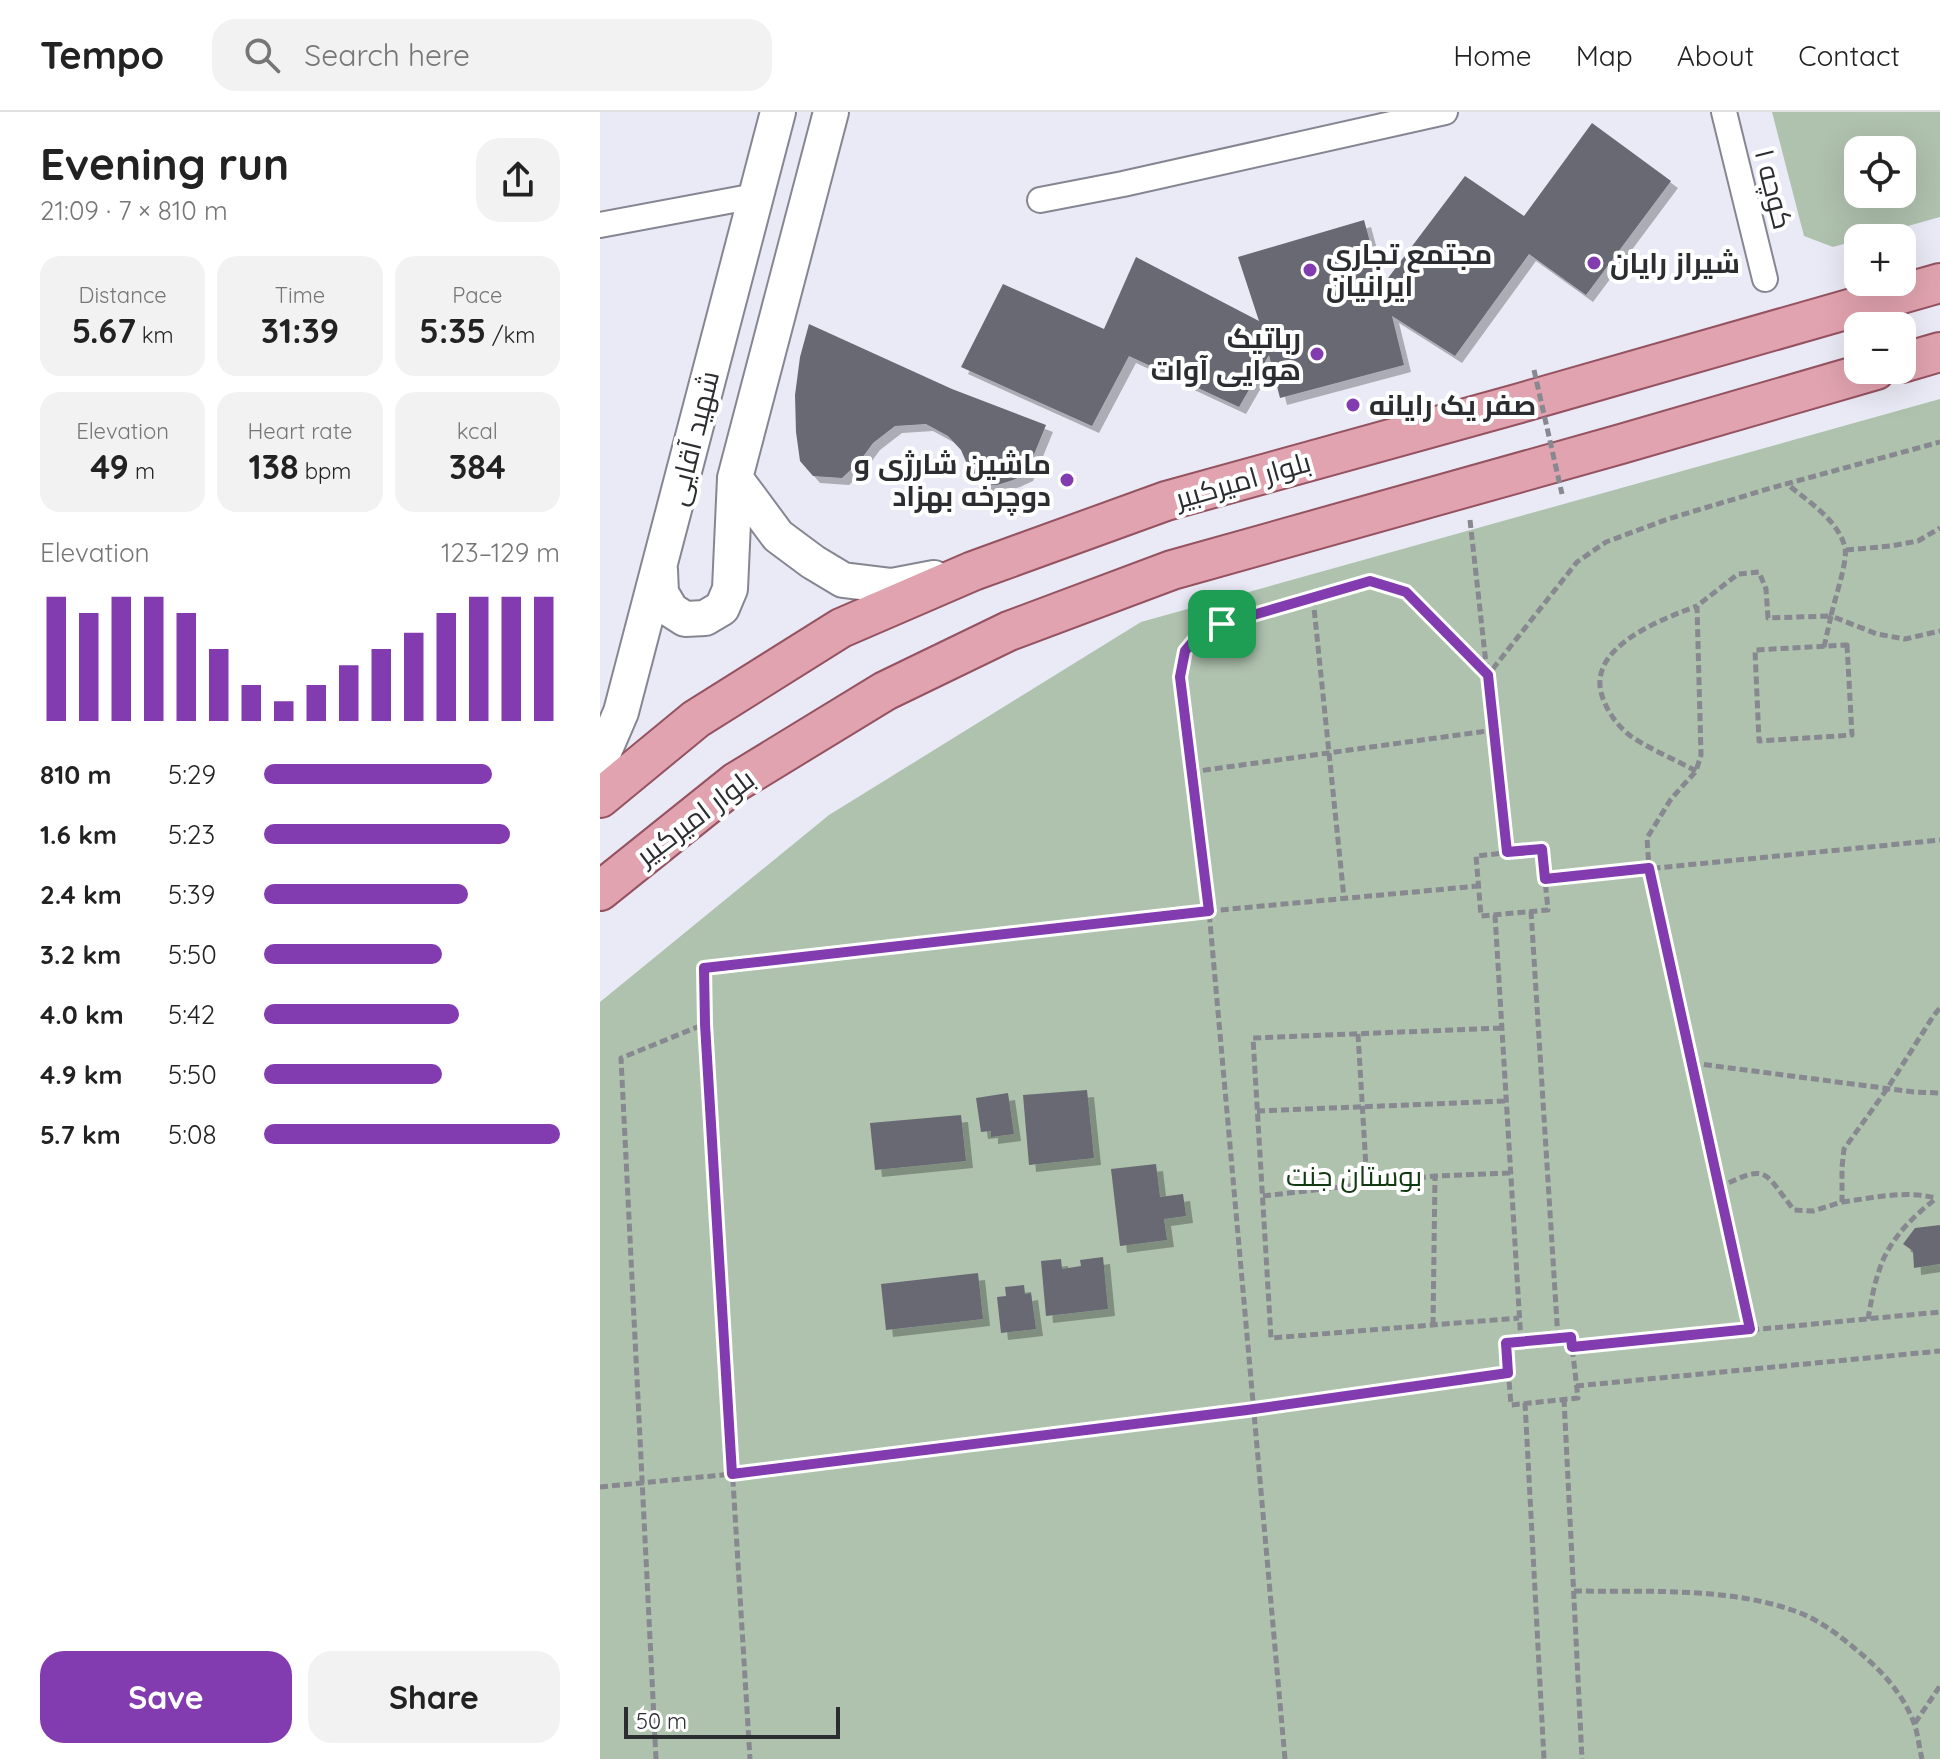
<!DOCTYPE html>
<meta charset="utf-8">
<style>
:root{--surface:#fff;--page:#f2f2f2;--text:#222;--muted:#767676;--line:#e0e0e0;--accent:#833caf}
body{margin:0;font-family:Quicksand,Cairo,sans-serif;background:var(--page);color:var(--text);height:100vh;display:flex;flex-direction:column;font-size:30px;white-space:nowrap}
*{box-sizing:border-box;margin:0}
p{font-size:26px;color:var(--muted)}
.icon{flex:none;width:44px;height:44px;fill:none;stroke:currentColor;stroke-width:2;stroke-linecap:round;stroke-linejoin:round}
.map{position:relative;flex:1;overflow:hidden}
.side{display:flex;flex-direction:column;background:var(--surface);width:600px}
.side>*{flex:none}
.tools{position:absolute;left:1244px;top:24px;display:grid;gap:16px}
.tools a{display:grid;place-items:center;width:72px;height:72px;border-radius:16px;background:var(--surface);box-shadow:0 8px 32px #0002;font-size:40px}
.scale{position:absolute;left:24px;bottom:20px;width:216px;box-sizing:border-box;padding-left:8px;border:4px solid #2c2d31;border-top:0;font-size:22px;line-height:28px;white-space:nowrap;color:#2c2d31;-webkit-text-stroke:6px #fff;paint-order:stroke}
.pin{position:absolute;display:grid;place-items:center;width:68px;height:68px;color:#fff;margin:-34px;border-radius:16px;box-shadow:0 4px 12px #0006}
.round{display:grid;place-items:center;flex:none;width:84px;height:84px;border-radius:24px;background:var(--page)}
.overview{display:flex;align-items:center;justify-content:space-between;height:136px;padding:0 40px}
h1{font-size:44px;font-weight:700;line-height:60px}
.figures{display:grid;grid-template-columns:repeat(3,1fr);gap:12px;height:136px;padding:8px 40px}
.figures div{display:grid;align-content:center;border-radius:20px;background:var(--page);text-align:center}
.figures b{font-size:34px;font-weight:700}
.figures small{font-size:22px;font-weight:400}
.figures p{font-size:22px}
.chart{height:224px;padding:16px 40px}
.chart p{display:flex;justify-content:space-between}
.chart svg{width:100%;height:144px;margin-top:8px;stroke:var(--accent);stroke-width:6}
.primary-button{display:flex;gap:16px;margin-top:auto;padding:16px 40px}
.primary-button a{flex:1;height:92px;border-radius:24px;background:var(--accent);color:#fff;font-size:32px;font-weight:700;line-height:92px;text-align:center}
.primary-button a+a{background:var(--page);color:var(--text)}
ul{padding:0 40px;list-style:none;font-size:26px}
li{display:grid;grid-template-columns:128px 96px 1fr;align-items:center;height:60px}
li i{height:20px;border-radius:10px;background:var(--accent)}
header{display:flex;align-items:center;gap:48px;box-sizing:border-box;height:112px;padding:0 40px;background:var(--surface);border-bottom:2px solid var(--line)}
header strong{font-size:38px}
nav{display:flex;gap:44px;margin-inline-start:auto;font-size:28px}
.search{width:560px;height:72px;background:var(--page);display:flex;align-items:center;gap:20px;box-sizing:border-box;padding:0 28px;border-radius:24px;color:var(--muted);font-size:30px}
main{display:flex;flex:1;min-height:0}
.map>svg:first-child{display:block}
</style>
<header>
<strong>Tempo</strong>
<div class="search"><svg class="icon" aria-label="search" viewBox="0 0 24 24"><circle cx="10" cy="10" r="6"/><path d="M15 15l6 6"/></svg>Search here</div>
<nav><a>Home</a><a>Map</a><a>About</a><a>Contact</a></nav>
</header>
<main>
<section class="side">
<div class="overview"><div><h1>Evening run</h1><p>21:09 · 7 × 810 m</p></div><a class="round"><svg class="icon" aria-label="share" viewBox="0 0 24 24"><path d="M12 15V3M7 8l5-5 5 5M5 13v7h14v-7"/></svg></a></div>
<div class="figures">
<div><p>Distance</p><b>5.67<small> km</small></b></div>
<div><p>Time</p><b>31:39</b></div>
<div><p>Pace</p><b>5:35<small> /km</small></b></div>
</div>
<div class="figures">
<div><p>Elevation</p><b>49<small> m</small></b></div>
<div><p>Heart rate</p><b>138<small> bpm</small></b></div>
<div><p>kcal</p><b>384</b></div>
</div>
<div class="chart"><p><span>Elevation</span>123–129 m</p>
<svg viewBox="0 0 160 44" preserveAspectRatio="none"><path d="M5 44V6M15 44V11M25 44V6M35 44V6M45 44V11M55 44V22M65 44V33M75 44V38M85 44V33M95 44V27M105 44V22M115 44V17M125 44V11M135 44V6M145 44V6M155 44V6"/></svg>
</div>
<ul>
<li><b>810 m</b>5:29<i style="width:77%"></i></li>
<li><b>1.6 km</b>5:23<i style="width:83%"></i></li>
<li><b>2.4 km</b>5:39<i style="width:69%"></i></li>
<li><b>3.2 km</b>5:50<i style="width:60%"></i></li>
<li><b>4.0 km</b>5:42<i style="width:66%"></i></li>
<li><b>4.9 km</b>5:50<i style="width:60%"></i></li>
<li><b>5.7 km</b>5:08<i style="width:100%"></i></li>
</ul>
<div class="primary-button"><a>Save</a><a>Share</a></div>
</section>
<div class="map">
<svg width="1340" height="1647" viewBox="0 0 1340 1647">
<defs>
<filter id="shadow"><feDropShadow dx="7" dy="7" stdDeviation="0" flood-color="#0004"/></filter>
</defs>
<rect width="100%" height="100%" fill="#e9eaf5"/>
<path fill="#afc2ae" fill-rule="evenodd" d="M 1172,0 L 1340,0 L 1340,105 L 1265,126 L 1258,126 L 1258,128 L 1233,135 L 1204,124 ZM 1302,38 L 1302,82 L 1258,82 L 1258,38 Z
M 1340,287 L 1340,1647 L 0,1647 L 0,890 L 229,703 L 541,510 Z"/>
<path fill="#686973" filter="url(#shadow)" d="M 992,11 L 1071,69 L 986,183 L 929,142 L 855,244 L 792,204 L 804,253 L 680,286 L 669,243 L 639,295 L 529,244 L 492,314 L 361,255 L 403,172 L 504,217 L 536,145 L 659,209 L 638,145 L 764,108 L 782,174 L 865,64 L 924,104 Z
M 209,212 L 352,277 L 446,313 L 426,362 L 413,368 L 397,373 L 385,372 L 371,361 L 361,338 L 348,324 L 326,312 L 295,314 L 273,331 L 259,350 L 242,366 L 213,364 L 200,349 L 196,320 L 195,283 L 200,245 Z
M 487,978 L 494,1046 L 429,1053 L 423,983 Z
M 408,981 L 414,1022 L 391,1025 L 391,1019 L 381,1020 L 376,986 Z
M 361,1003 L 366,1049 L 275,1058 L 270,1011 Z
M 556,1052 L 560,1085 L 583,1082 L 586,1104 L 564,1107 L 567,1128 L 520,1134 L 511,1057 Z
M 1340,1113 L 1340,1152 L 1314,1156 L 1313,1139 L 1303,1132 L 1315,1116 Z
M 503,1145 L 508,1197 L 446,1204 L 441,1149 L 461,1147 L 462,1157 L 481,1154 L 480,1148 Z
M 378,1161 L 383,1207 L 286,1218 L 281,1172 Z
M 424,1173 L 425,1182 L 431,1181 L 436,1217 L 401,1221 L 397,1185 L 406,1184 L 405,1175 Z"/>
<g fill="none" stroke-linecap="round" stroke-linejoin="round">
<defs>
<path id="street" d="M 1124,0 L 1165,167
M 440,88 L 523,72 L 845,0
M 0,113 L 155,84"/>
<path id="secondary" d="M 231,0 L 135,366 L 178,424 L 213,450 L 243,468 L 292,474 L 334,466
M 60,458 L 61,481 L 71,498 L 85,507 L 105,506 L 122,496 L 130,477 L 135,366
M 0,649 L 21,600 L 178,0"/>
<path id="primary" d="M 1302,251 L 1340,240
M 0,686 L 96,607 L 241,516 L 373,459 L 566,389 L 913,293 L 1340,171
M 0,779 L 136,670 L 285,579 L 409,519 L 572,458 L 1021,332 L 1276,258"/>
</defs>
<use href="#street" stroke="#858691" stroke-width="28"/>
<use href="#secondary" stroke="#858691" stroke-width="38"/>
<use href="#primary" stroke="#955260" stroke-width="42"/>
<path stroke="#878890" stroke-width="5" stroke-dasharray="8 4" stroke-linecap="butt" d="M 870,408 L 907,740
M 1246,438 L 1291,434 L 1318,429 L 1340,416
M 713,486 L 744,786
M 1247,533 L 1252,623 L 1159,629 L 1155,538 Z
M 1224,535 L 1231,504 L 1277,522 L 1305,527 L 1340,519
M 1096,659 C 1076,648 1054,639 1035,627 C 1021,618 1010,604 1004,589 C 981,537 1060,508 1097,494
M 591,660 L 894,618
M 942,737 L 948,798 L 881,804 L 876,744 Z
M 945,767 L 1340,728
M 931,799 L 958,1227
M 895,803 L 921,1230
M 105,912 L 104,856 L 609,799 L 878,774
M 901,916 L 653,926 L 671,1226 L 919,1206
M 758,922 L 767,1072
M 1092,951 L 1314,980 L 1340,981
M 657,999 L 906,989
M 1118,1076 C 1169,1051 1162,1058 1194,1098 L 1213,1099 L 1242,1090 L 1242,1055 L 1244,1037 L 1287,977 L 1334,903 L 1340,896
M 663,1084 L 835,1064
M 1242,1090 C 1273,1086 1305,1078 1336,1086
M 1268,1207 C 1271,1190 1274,1172 1280,1156 C 1289,1128 1314,1103 1337,1086
M 833,1213 L 835,1064 L 910,1061
M 1150,1217 L 1049,756 L 1047,726 L 1071,687 L 1096,659 L 1101,643 L 1097,494 L 1138,462 L 1159,460 L 1166,477 L 1168,506 L 1231,504 C 1234,489 1248,449 1245,436 C 1239,408 1206,388 1186,371
M 971,1225 L 978,1286 L 911,1293 L 906,1231 Z
M 972,1235 L 1340,1200
M 976,1274 L 1340,1239
M 964,1287 L 982,1647
M 925,1291 L 944,1647
M 0,1375 L 132,1362 L 647,1298 L 908,1261
M 974,1479 C 1043,1480 1126,1475 1192,1498 C 1217,1506 1239,1523 1259,1540 C 1282,1559 1303,1582 1314,1611 C 1318,1622 1319,1635 1322,1647
M 1315,1611 L 1340,1574
M 56,1647 L 21,946 L 105,912 L 150,1647
M 685,1647 L 609,799 L 580,565 L 585,539 L 595,527 L 622,512 L 770,469 L 806,480 L 888,563 L 977,450 L 1006,430 L 1068,407 L 1171,376 L 1340,330"/>
<use href="#street" stroke="#fff" stroke-width="24"/>
<use href="#secondary" stroke="#fff" stroke-width="34"/>
<use href="#primary" stroke="#e1a3af" stroke-width="38"/>
<path stroke="#878890" stroke-width="5" stroke-dasharray="8 4" stroke-linecap="butt" d="M 934,258 L 962,382"/>
</g>
<g fill="none" stroke-linecap="round" stroke-linejoin="round">
<defs>
<path id="route" d="M 770,469 L 806,480 L 888,563 L 907,740 L 942,737 L 945,767 L 1049,756 L 1150,1217 L 972,1235 L 971,1225 L 906,1231 L 908,1261 L 647,1298 L 132,1362 L 105,912 L 104,856 L 609,799 L 580,565 L 585,539 L 595,527 L 622,512 Z"/>
</defs>
<use href="#route" stroke="#fff" stroke-width="16"/>
<use href="#route" stroke="#833caf" stroke-width="10"/>
</g>
<g fill="#833caf" stroke="#fff" stroke-width="3">
<circle cx="994" cy="151" r="8"/>
<circle cx="710" cy="158" r="8"/>
<circle cx="717" cy="242" r="8"/>
<circle cx="753" cy="293" r="8"/>
<circle cx="467" cy="368" r="8"/>
</g>
<g text-anchor="middle" stroke-width="8" stroke-linejoin="round" paint-order="stroke">
<g font-size="28" fill="#2c2d31" stroke="#fff">
<text transform="translate(1174 77) rotate(76)" y="10">کوچه ۱</text>
<text transform="translate(93 326) rotate(-76)" y="10">شهید آقایی</text>
<text transform="translate(643 368) rotate(-16)" y="10">بلوار امیرکبیر</text>
<text transform="translate(95 705) rotate(-37)" y="10">بلوار امیرکبیر</text>
</g>
<g font-size="28" font-weight="bold" fill="#2c2d31" stroke="#fff" text-anchor="start">
<text x="726" y="152">مجتمع تجاری<tspan x="726" dy="32">ایرانیان</tspan></text>
<text x="1010" y="161">شیراز رایان</text>
<text x="701" y="236" text-anchor="end">رباتیک<tspan x="701" dy="32">هوایی آوات</tspan></text>
<text x="769" y="303">صفر یک رایانه</text>
<text x="451" y="362" text-anchor="end">ماشین شارژی و<tspan x="451" dy="32">دوچرخه بهزاد</tspan></text>
</g>
<g font-size="28" fill="#113a12" stroke="#fff">
<text x="754" y="1074">بوستان جنت</text>
</g>
</g>
</svg>
<div class="tools">
<a><svg class="icon" aria-label="locate" viewBox="0 0 24 24"><circle cx="12" cy="12" r="6"/><path d="M12 2v4M12 18v4M2 12h4M18 12h4"/></svg></a>
<a>+</a>
<a>−</a>
</div>
<div class="scale">50 m</div>
<div class="pin" style="left:622px;top:512px;background:#1e9e55"><svg class="icon" aria-label="arrive" viewBox="0 0 24 24"><path d="M6 21V4h12l-3 4 3 4H6"/></svg></div>
</div>
</main>
